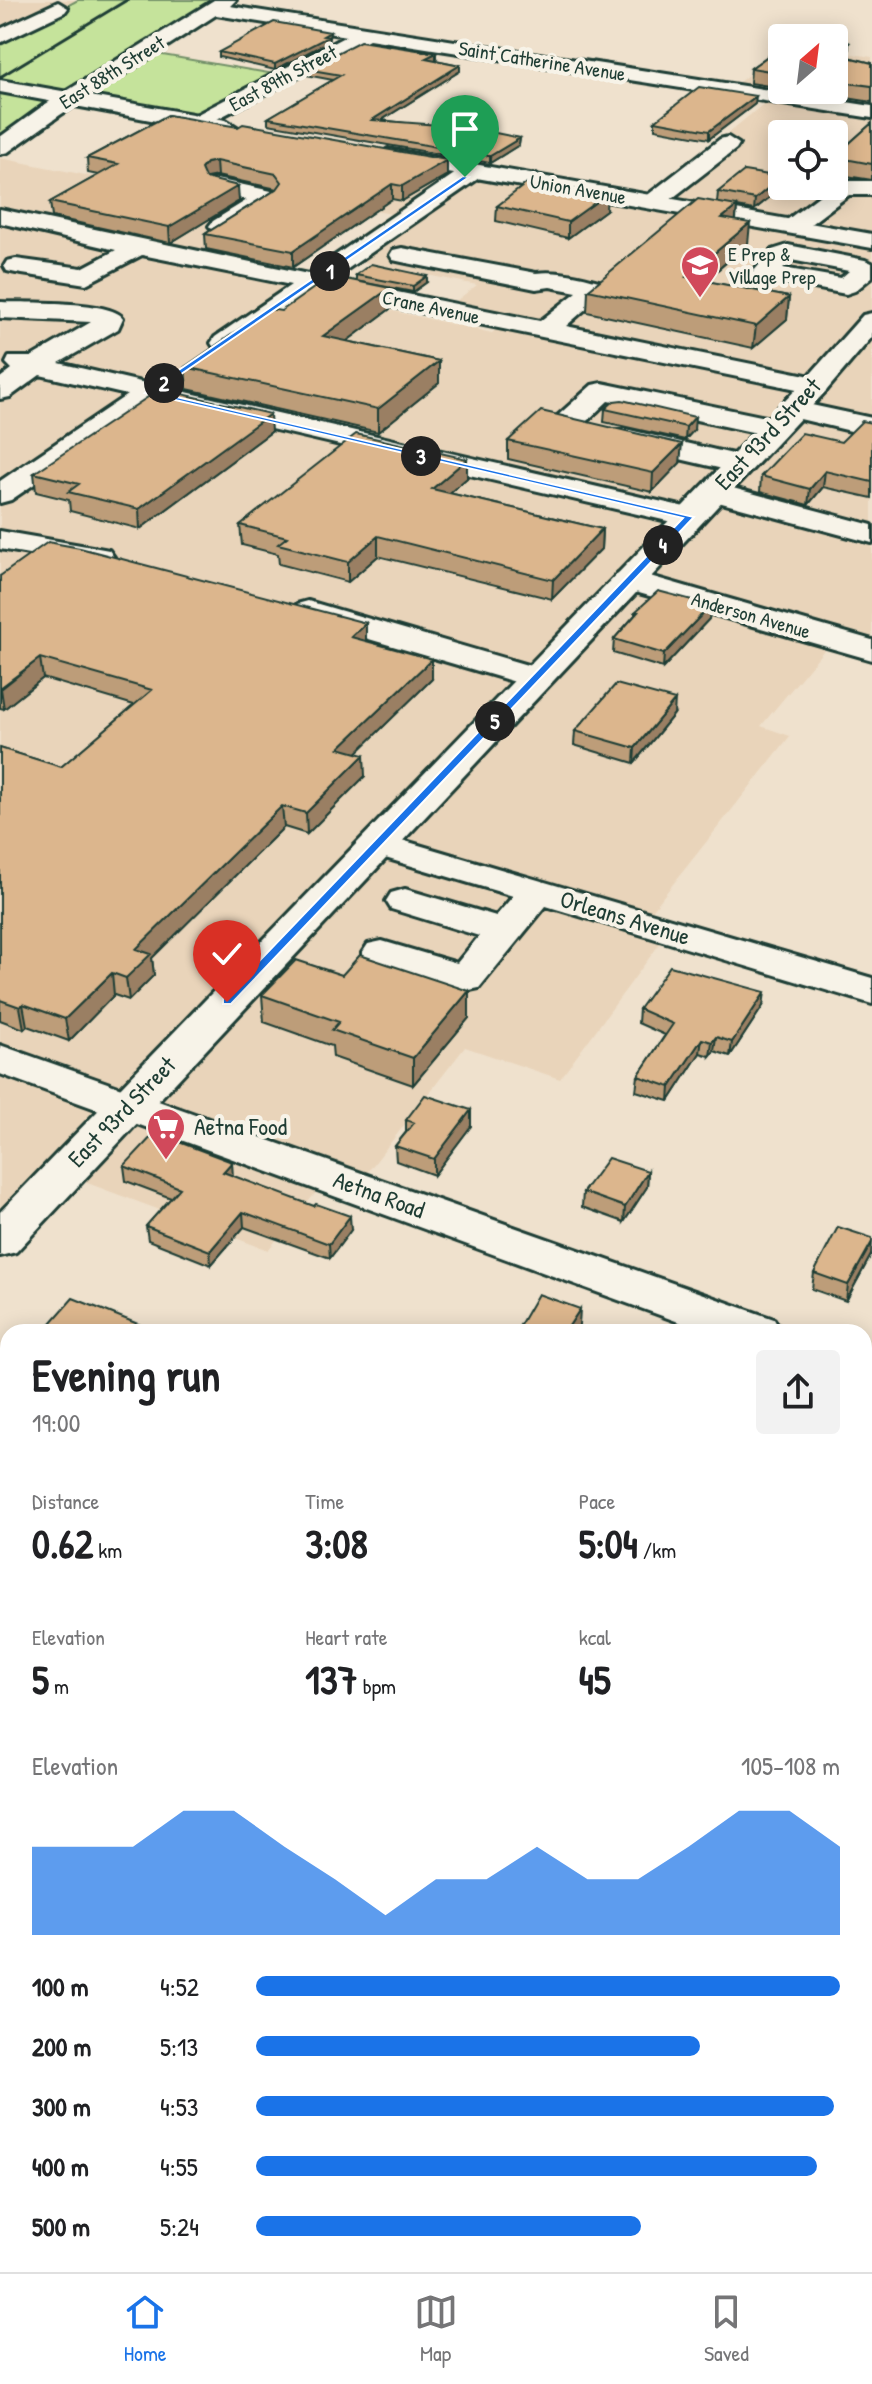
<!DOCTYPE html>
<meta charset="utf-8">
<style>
:root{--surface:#fff;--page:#f2f2f2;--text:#202124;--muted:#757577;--line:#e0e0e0;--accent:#1a73e8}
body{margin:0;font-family:"Patrick Hand",sans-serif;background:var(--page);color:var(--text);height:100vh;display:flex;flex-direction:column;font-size:30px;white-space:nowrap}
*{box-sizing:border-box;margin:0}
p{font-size:26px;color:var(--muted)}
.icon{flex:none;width:44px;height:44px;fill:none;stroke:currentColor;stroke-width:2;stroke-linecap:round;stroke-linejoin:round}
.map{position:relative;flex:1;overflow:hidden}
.drawer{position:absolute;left:0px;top:1324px;width:872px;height:948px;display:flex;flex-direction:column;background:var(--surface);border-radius:24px 24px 0 0;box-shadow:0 4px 20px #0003}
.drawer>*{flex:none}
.needle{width:52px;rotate:28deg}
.buttons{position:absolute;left:768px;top:24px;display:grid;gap:16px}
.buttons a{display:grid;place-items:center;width:80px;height:80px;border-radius:8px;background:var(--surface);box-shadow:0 4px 20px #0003;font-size:40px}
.pin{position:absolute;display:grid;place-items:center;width:68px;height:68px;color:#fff;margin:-82px -34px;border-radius:50% 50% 50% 0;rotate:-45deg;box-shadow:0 0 8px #0007}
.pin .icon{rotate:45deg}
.km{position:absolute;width:40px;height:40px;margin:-20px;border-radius:50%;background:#222;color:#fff;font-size:22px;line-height:40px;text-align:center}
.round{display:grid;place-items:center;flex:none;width:84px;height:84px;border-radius:8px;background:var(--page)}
.head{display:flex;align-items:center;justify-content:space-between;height:136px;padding:0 32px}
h1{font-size:44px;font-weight:700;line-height:60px}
.metrics{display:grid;grid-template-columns:repeat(3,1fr);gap:12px;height:136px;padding:8px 32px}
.metrics div{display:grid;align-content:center}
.metrics b{font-size:40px;font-weight:700}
.metrics small{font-size:22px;font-weight:400}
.metrics p{font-size:22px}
.chart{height:224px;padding:16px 32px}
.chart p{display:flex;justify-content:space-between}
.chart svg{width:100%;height:144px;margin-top:8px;fill:var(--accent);opacity:.7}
ul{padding:0 32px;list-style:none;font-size:26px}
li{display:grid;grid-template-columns:128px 96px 1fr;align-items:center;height:60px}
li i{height:20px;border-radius:10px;background:var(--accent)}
.dock{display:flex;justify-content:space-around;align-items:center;height:112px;border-top:2px solid var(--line);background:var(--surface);font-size:22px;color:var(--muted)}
.dock a{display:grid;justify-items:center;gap:4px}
.dock .on{color:var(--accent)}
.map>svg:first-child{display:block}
</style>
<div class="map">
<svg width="872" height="2272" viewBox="0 0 872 2272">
<rect width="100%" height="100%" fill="#efe1cd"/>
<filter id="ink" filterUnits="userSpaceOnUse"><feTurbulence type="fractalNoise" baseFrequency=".0125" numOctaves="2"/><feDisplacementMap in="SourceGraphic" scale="16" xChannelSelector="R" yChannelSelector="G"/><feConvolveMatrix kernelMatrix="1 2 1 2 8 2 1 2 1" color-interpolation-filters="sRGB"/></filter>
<g filter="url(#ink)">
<path fill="#e9d4ba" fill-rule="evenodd" d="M 0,0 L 77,0 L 0,42 Z
M 782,48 L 782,90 L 834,90 L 834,51 L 872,57 L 872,650 L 833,639 L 761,726 L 790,736 L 643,922 L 669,931 L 560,1079 L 465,1047 L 356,1187 L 328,1178 L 268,1250 L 63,1174 L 0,1240 L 0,158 L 141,186 L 168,171 L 294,195 L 193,257 L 313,283 L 303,291 L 492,333 L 504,323 L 444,310 L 477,285 L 348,259 L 407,217 L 323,201 L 391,156 L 645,201 L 772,97 L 729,90 ZM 782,134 L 834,134 L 834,186 L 782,186 Z
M 0,1975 L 8,1979 L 8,2264 L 537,2264 L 552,2272 L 0,2272 Z"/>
<path fill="#c5e39b" stroke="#729068" stroke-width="2" d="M 78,0 L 227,0 L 145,52 L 286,76 L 200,122 L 70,98 L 0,147 L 0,42 Z"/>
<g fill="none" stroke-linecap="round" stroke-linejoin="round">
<defs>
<path id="minor" d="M 214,0 L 236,0 L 230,6 L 872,106 L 872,118 L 369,39 L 200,128 L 192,127 L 189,122 L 192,117 L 346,36 L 216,15 L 60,115 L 8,152 L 0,154 L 0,137 L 44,105 Z
M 58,2 L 68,8 L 65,12 L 0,43 L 0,29 Z
M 728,137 L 739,144 L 736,149 L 661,207 L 645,207 L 641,202 L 645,197 L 720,139 Z
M 474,164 L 482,166 L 485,171 L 482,176 L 333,279 L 540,321 L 577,292 L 550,287 L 536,289 L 402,262 L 393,260 L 390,255 L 393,250 L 402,248 L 536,273 C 559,270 584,277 606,283 L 610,288 L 566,326 L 816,377 L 826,379 L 830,385 L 826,391 L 816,393 L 317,291 L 233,349 L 215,349 L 211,343 L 215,337 L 291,285 L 142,255 L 86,284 L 16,273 L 7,271 L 4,266 L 7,261 L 16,259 L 82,268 L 116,250 L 0,223 L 0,209 L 308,274 L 466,166 Z
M 216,179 L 276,192 L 280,197 L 229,231 L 213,231 L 209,226 L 213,221 L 247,200 L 208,191 L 204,186 L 208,181 Z
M 844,181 L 872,181 L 872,195 L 849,195 L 800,232 L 784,232 L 780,227 L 784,222 L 836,183 Z
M 788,245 L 865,260 L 872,263 L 872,277 L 855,291 L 846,294 L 756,277 L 753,272 L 772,250 ZM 791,260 L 849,271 L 841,278 L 783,268 Z
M 0,302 C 24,303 111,300 123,318 L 118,329 L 59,363 L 145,383 L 164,375 L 174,377 L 178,383 L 173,389 L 689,508 L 700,511 L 704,517 L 700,523 L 689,526 L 155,402 L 11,500 L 0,503 L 0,481 L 127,395 L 40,375 L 10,397 L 0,399 L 0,378 L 12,369 L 6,363 L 9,357 L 31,357 L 91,322 L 0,318 Z
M 602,383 L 775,419 L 785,422 L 789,428 L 785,434 L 775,437 L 608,401 C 592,415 577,437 554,431 L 550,425 L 554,419 L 592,385 Z
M 793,401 L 872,418 L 872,436 L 783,415 L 779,409 L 783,403 Z
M 625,429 L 750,458 L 755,464 L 750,470 L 740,473 L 615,444 L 611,438 L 615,432 Z
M 714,483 L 872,525 L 872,543 L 703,498 L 699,492 L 703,486 Z
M 0,531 L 98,548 L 109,550 L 114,557 L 109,564 L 98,566 L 0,549 Z
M 629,570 L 872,640 L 872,660 L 618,587 L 613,580 L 618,573 Z
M 308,601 L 548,671 L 553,678 L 548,685 L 536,688 L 297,618 L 292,611 L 297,604 Z
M 378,833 L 872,978 L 872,1004 L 546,906 L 479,988 L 465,991 L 368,962 L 362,953 L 368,944 L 382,941 L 457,963 L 479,936 L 391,909 L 386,901 L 391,893 L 405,889 L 496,916 L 513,896 L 365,852 L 359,844 L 365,836 Z
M 0,1045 L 774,1319 L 781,1332 L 706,1332 L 0,1074 Z
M 864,1353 L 872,1355 L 872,1392 L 864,1390 Z
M 0,1558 L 8,1561 L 8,1606 L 0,1603 Z
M 864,1949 L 872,1952 L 872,2012 L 864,2009 Z"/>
<path id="major" d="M 0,80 L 226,120 L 237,127 L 226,134 L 0,92 Z
M 388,149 L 872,234 L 872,248 L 380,161 L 377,156 Z
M 872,313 L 872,337 L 826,391 L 16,1252 L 0,1256 L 0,1212 L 806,379 L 863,315 Z"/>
</defs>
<use href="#minor" stroke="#1f3d34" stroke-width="6"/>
<use href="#major" stroke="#1f3d34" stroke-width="6"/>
<use href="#minor" fill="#f7f3e8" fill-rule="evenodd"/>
<use href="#major" fill="#f7f3e8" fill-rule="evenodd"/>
<path stroke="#1f3d34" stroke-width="3" d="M 0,77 L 127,0"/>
</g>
<path fill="#bd9d79" stroke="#1f3d34" stroke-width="2" d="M 330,32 L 328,42 L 275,70 L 219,57 L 219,52 Z
M 834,41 L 849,43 L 848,57 L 872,63 L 872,102 L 796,90 L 834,90 Z
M 782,46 L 782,88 L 750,83 L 751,68 Z
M 436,59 L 435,60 L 460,65 L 460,71 L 382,120 L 520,138 L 519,145 L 490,163 L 268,124 L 268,118 L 333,80 L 306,75 L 306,69 Z
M 755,104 L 709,139 L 655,129 L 655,121 Z
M 168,115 L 447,175 L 402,201 L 392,199 L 293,267 L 206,249 L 205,234 L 277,189 L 217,176 L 207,178 L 239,201 L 170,243 L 52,217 L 50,202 L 98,175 L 88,173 L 87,158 Z
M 872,123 L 872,180 L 834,174 L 834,157 Z
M 780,189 L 754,210 L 737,207 L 736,220 L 748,244 L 705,281 L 789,297 L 787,319 L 753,348 L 587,312 L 588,290 L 717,203 L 718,192 Z
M 497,206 L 606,210 L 568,238 L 496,221 Z
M 356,275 L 427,282 L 413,292 L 356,281 Z
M 390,309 L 347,341 L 439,361 L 439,383 L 378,432 L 187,389 L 185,367 L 281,311 Z
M 614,401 L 694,430 L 685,440 L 604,422 L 605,409 Z
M 872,423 L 872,498 L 823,487 L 808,505 L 760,492 L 761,476 L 841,442 Z
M 271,432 L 140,529 L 70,511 L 69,500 L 36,492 L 34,473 Z
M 508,441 L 680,463 L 652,492 L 508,459 Z
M 467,459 L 467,478 L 449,493 L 602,529 L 601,549 L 552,599 L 378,556 L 348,582 L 279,564 L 278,554 L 242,545 L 240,525 Z
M 0,576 L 366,623 L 366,641 L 432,679 L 356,753 L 365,776 L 307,834 L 284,827 L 152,958 L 154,975 L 129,1000 L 114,995 L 69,1041 L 27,1026 L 24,1029 L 0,1020 L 0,748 L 61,767 L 134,705 L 43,678 L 4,709 L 0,708 Z
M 711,605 L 709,619 L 663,668 L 613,653 L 614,639 L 635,615 L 635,612 Z
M 674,714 L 634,763 L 574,745 L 575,731 Z
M 342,975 L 469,991 L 469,1018 L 413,1085 L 333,1057 L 332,1046 L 264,1022 L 262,995 Z
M 763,1006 L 730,1056 L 714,1051 L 710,1056 L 700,1053 L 669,1101 L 636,1091 L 638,1076 L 665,1035 L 638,1023 L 639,1009 Z
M 471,1110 L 471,1126 L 434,1175 L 396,1161 L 395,1146 L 406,1132 L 406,1120 Z
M 124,1166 L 233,1176 L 351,1230 L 330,1258 L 244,1227 L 211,1265 L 148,1240 L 146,1226 L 171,1198 L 126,1181 Z
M 648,1171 L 647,1187 L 624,1222 L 582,1207 L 583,1192 Z
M 871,1255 L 846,1301 L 812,1289 L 814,1273 Z
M 8,1364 L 8,1408 L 0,1405 L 0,1373 Z
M 864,2095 L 872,2098 L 872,2208 L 864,2204 Z"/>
<path fill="#9a7f63" stroke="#1f3d34" stroke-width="2" d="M 330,32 L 328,42 L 275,70 L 275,64 Z
M 849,43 L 848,57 L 838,64 L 840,50 Z
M 436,53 L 436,59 L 426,65 L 426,58 Z
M 460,65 L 460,71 L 372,126 L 372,120 Z
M 756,96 L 755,104 L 709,139 L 709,131 Z
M 520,138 L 519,145 L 490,163 L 490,156 Z
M 447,160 L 447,175 L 402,201 L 402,186 Z
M 216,161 L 217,176 L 207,178 L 202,184 L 201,169 L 206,163 Z
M 781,177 L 780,189 L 754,210 L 755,199 Z
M 392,184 L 392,199 L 293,267 L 293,251 Z
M 238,186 L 239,201 L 170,243 L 169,227 Z
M 607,194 L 606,210 L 568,238 L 568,222 Z
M 737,206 L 735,227 L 722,218 Z
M 750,223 L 748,244 L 684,298 L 686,277 Z
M 427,276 L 427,282 L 413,292 L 413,286 Z
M 390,288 L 390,309 L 324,358 L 323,336 Z
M 789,297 L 787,319 L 753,348 L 756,326 Z
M 439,361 L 439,383 L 378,432 L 378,409 Z
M 270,414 L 271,432 L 140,529 L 139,509 Z
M 695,417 L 694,430 L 685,440 L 686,427 Z
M 682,444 L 680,463 L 652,492 L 653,473 Z
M 467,459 L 467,478 L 432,508 L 432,489 Z
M 825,471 L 823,487 L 808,505 L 810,489 Z
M 602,529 L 601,549 L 552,599 L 553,580 Z
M 378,536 L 378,556 L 348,582 L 348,562 Z
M 711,605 L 709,619 L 663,668 L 664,654 Z
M 366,623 L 366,643 L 351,637 Z
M 40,658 L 43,678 L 4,709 L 1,689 Z
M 432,659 L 432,679 L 340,769 L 339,748 Z
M 675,700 L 674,714 L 634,763 L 635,748 Z
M 364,755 L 365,776 L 307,834 L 306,813 Z
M 282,806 L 284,827 L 152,958 L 154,975 L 129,1000 L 126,978 L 136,949 Z
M 112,973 L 114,995 L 69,1041 L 65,1019 Z
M 469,991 L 469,1018 L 413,1085 L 413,1058 Z
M 765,992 L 763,1006 L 730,1056 L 732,1042 Z
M 23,1004 L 27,1026 L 24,1029 L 20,1007 Z
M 716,1037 L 714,1051 L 710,1056 L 712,1042 Z
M 702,1039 L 700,1053 L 669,1101 L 670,1087 Z
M 471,1110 L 471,1126 L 434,1175 L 434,1159 Z
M 232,1162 L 233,1177 L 223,1172 Z
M 648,1171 L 647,1187 L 624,1222 L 625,1207 Z
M 243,1212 L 244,1227 L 211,1265 L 210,1251 Z
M 350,1216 L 351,1230 L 330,1258 L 329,1244 Z
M 872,1242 L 871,1255 L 846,1301 L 848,1285 Z
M 580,1309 L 579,1325 L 575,1332 L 565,1332 Z
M 872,1734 L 871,1746 L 864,1763 L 864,1753 Z
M 8,2103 L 8,2136 L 0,2127 L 0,2114 Z
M 19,2264 L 41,2264 L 35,2272 L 14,2272 Z"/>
<path fill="#dcb68d" stroke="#1f3d34" stroke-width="2" d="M 274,22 L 330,32 L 323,36 L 328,37 L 275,64 L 219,52 Z
M 796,35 L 815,38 L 792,38 Z
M 360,41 L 436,53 L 426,58 L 460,65 L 372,120 L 466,127 L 520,138 L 490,156 L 268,118 L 341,75 L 306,69 Z
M 834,41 L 849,43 L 840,50 L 843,56 L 872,63 L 872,86 L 834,81 Z
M 782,46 L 782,73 L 751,68 Z
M 699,87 L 756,96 L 709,131 L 655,121 Z
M 168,115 L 238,127 L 243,124 L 447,160 L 402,186 L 392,184 L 293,251 L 205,234 L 277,189 L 282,182 L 276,174 L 216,161 L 206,163 L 201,169 L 205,178 L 238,186 L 169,227 L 50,202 L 118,164 L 87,158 Z
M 872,123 L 872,164 L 834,157 Z
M 744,171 L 781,177 L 755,199 L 718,192 Z
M 527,183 L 607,194 L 568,222 L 497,206 Z
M 698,199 L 737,206 L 722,218 L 750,223 L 686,277 L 789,297 L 756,326 L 588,290 Z
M 371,264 L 427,276 L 413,286 L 356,275 Z
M 331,276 L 390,288 L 323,336 L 439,361 L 378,409 L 185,367 L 269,309 L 281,311 Z
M 160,389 L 270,414 L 139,509 L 68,492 L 79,484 L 34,473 Z
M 622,400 L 695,417 L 686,427 L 605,409 L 614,401 Z
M 541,411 L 682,444 L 653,473 L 508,441 Z
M 862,421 L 872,423 L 872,482 L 825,471 L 810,489 L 761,476 L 802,433 L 841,442 Z
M 356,434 L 467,459 L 432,489 L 602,529 L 553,580 L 378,536 L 348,562 L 278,544 L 287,537 L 240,525 Z
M 48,542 L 80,548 L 366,623 L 351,637 L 432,659 L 339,748 L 364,755 L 306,813 L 282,806 L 136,949 L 151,954 L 126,978 L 112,973 L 65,1019 L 23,1004 L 20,1007 L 0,1000 L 0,748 L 61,767 L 152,690 L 40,658 L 0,688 L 0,576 Z
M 658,591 L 711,605 L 664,654 L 614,639 L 638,612 L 635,612 Z
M 616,684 L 675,700 L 635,748 L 575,731 Z
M 360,955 L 469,991 L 413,1058 L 332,1030 L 339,1022 L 262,995 L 296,960 L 342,975 Z
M 670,966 L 765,992 L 732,1042 L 716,1037 L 712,1042 L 702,1039 L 670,1087 L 638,1076 L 673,1024 L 639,1009 Z
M 425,1095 L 471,1110 L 434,1159 L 395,1146 L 414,1123 L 406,1120 Z
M 155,1133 L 232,1162 L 223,1172 L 314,1206 L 316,1204 L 350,1216 L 329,1244 L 243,1212 L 210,1251 L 146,1226 L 180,1188 L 124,1166 Z
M 608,1158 L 648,1171 L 625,1207 L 583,1192 Z
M 838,1227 L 872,1238 L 872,1242 L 848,1285 L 814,1273 Z
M 538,1294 L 580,1309 L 565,1332 L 516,1332 Z
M 73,1298 L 158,1332 L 43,1332 Z
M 8,1364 L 8,1394 L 0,1390 L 0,1373 Z
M 864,1702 L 872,1705 L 866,1720 L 872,1723 L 872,1734 L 864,1753 Z
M 0,2056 L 8,2061 L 8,2103 L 0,2114 Z
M 864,2095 L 872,2098 L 872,2193 L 864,2189 Z
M 0,2120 L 8,2124 L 8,2264 L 19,2264 L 14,2272 L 0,2272 Z
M 793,2264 L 809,2264 L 824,2272 L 790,2272 Z"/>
</g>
<path fill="#1a73e8" stroke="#fff" stroke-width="2" d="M 463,176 L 469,177 L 155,392 L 694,517 L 231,1004 L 223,1004 L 223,999 L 683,518 L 145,393 Z"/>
<defs>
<symbol id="school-pin" viewBox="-11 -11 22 30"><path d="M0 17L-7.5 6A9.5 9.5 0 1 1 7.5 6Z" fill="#d1495b" stroke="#f7f3e8"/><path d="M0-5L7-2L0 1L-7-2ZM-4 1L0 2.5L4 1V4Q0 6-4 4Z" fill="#fff"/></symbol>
<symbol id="supermarket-pin" viewBox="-11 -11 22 30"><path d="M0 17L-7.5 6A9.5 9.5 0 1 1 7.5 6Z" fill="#d1495b" stroke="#f7f3e8"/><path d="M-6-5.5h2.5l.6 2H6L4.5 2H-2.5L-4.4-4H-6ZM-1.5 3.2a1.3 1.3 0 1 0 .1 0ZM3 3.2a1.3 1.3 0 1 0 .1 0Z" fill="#fff"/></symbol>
</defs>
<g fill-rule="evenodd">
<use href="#school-pin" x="678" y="243" width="44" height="60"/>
<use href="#supermarket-pin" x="144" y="1105" width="44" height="60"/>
</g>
<g text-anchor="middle" stroke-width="8" stroke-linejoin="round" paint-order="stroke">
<g font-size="20" fill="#1f3d34" stroke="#f7f3e8">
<text transform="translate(542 61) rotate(9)" y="7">Saint Catherine Avenue</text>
<text transform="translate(112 72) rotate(-32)" y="7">East 88th Street</text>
<text transform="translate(283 78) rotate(-28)" y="7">East 89th Street</text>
<text transform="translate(578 189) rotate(10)" y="7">Union Avenue</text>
<text transform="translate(431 307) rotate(12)" y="7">Crane Avenue</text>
<text transform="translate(751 615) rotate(16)" y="7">Anderson Avenue</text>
</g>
<g font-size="20" fill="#1f3d34" stroke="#f7f3e8" text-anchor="start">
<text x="728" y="261">E Prep &amp;<tspan x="728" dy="23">Village Prep</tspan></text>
</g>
<g font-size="24" fill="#1f3d34" stroke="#f7f3e8">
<text transform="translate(768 434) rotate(-47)" y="8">East 93rd Street</text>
<text transform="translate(625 918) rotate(17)" y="8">Orleans Avenue</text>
<text transform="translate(122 1112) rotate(-46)" y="8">East 93rd Street</text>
<text transform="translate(379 1195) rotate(20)" y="8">Aetna Road</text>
</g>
<g font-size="24" fill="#1f3d34" stroke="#f7f3e8" text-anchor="start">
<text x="194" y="1135">Aetna Food</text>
</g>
</g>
</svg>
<div class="buttons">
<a><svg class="needle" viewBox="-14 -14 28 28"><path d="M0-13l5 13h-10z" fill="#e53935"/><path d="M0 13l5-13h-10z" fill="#757577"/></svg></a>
<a><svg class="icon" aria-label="locate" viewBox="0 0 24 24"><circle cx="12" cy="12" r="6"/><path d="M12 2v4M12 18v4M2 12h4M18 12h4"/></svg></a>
</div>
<div class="pin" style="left:465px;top:177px;background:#1e9e55"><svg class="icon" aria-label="arrive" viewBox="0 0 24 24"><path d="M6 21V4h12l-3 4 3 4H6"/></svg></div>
<div class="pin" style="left:227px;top:1002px;background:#d93025"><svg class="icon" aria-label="check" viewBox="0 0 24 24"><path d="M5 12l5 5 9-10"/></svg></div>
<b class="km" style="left:330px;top:271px">1</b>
<b class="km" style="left:164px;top:383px">2</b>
<b class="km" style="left:421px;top:456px">3</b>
<b class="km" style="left:663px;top:545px">4</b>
<b class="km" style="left:495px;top:721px">5</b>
<section class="drawer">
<div class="head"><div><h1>Evening run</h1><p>19:00</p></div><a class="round"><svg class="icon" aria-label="share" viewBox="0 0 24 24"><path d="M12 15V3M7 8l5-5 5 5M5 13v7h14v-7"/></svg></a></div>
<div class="metrics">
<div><p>Distance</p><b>0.62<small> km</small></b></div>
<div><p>Time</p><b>3:08</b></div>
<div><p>Pace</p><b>5:04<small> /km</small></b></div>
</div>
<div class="metrics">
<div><p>Elevation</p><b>5<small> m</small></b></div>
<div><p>Heart rate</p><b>137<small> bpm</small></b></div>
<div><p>kcal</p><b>45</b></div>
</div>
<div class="chart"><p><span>Elevation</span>105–108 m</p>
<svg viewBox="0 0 160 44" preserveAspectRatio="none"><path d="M0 44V17L10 17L20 17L30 6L40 6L50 17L60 27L70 38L80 27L90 27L100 17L110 27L120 27L130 17L140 6L150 6L160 17V44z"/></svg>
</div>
<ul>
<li><b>100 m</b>4:52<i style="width:100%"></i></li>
<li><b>200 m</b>5:13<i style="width:76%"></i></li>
<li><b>300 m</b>4:53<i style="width:99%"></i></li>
<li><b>400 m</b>4:55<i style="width:96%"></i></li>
<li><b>500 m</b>5:24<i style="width:66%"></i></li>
</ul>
</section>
</div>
<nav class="dock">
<a class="on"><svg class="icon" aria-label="home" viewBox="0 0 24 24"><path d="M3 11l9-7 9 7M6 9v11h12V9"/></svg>Home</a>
<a><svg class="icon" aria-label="map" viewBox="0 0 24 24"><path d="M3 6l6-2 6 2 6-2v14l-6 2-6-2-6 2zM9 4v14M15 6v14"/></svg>Map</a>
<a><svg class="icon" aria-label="saved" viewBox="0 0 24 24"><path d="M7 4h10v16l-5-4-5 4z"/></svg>Saved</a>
</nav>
